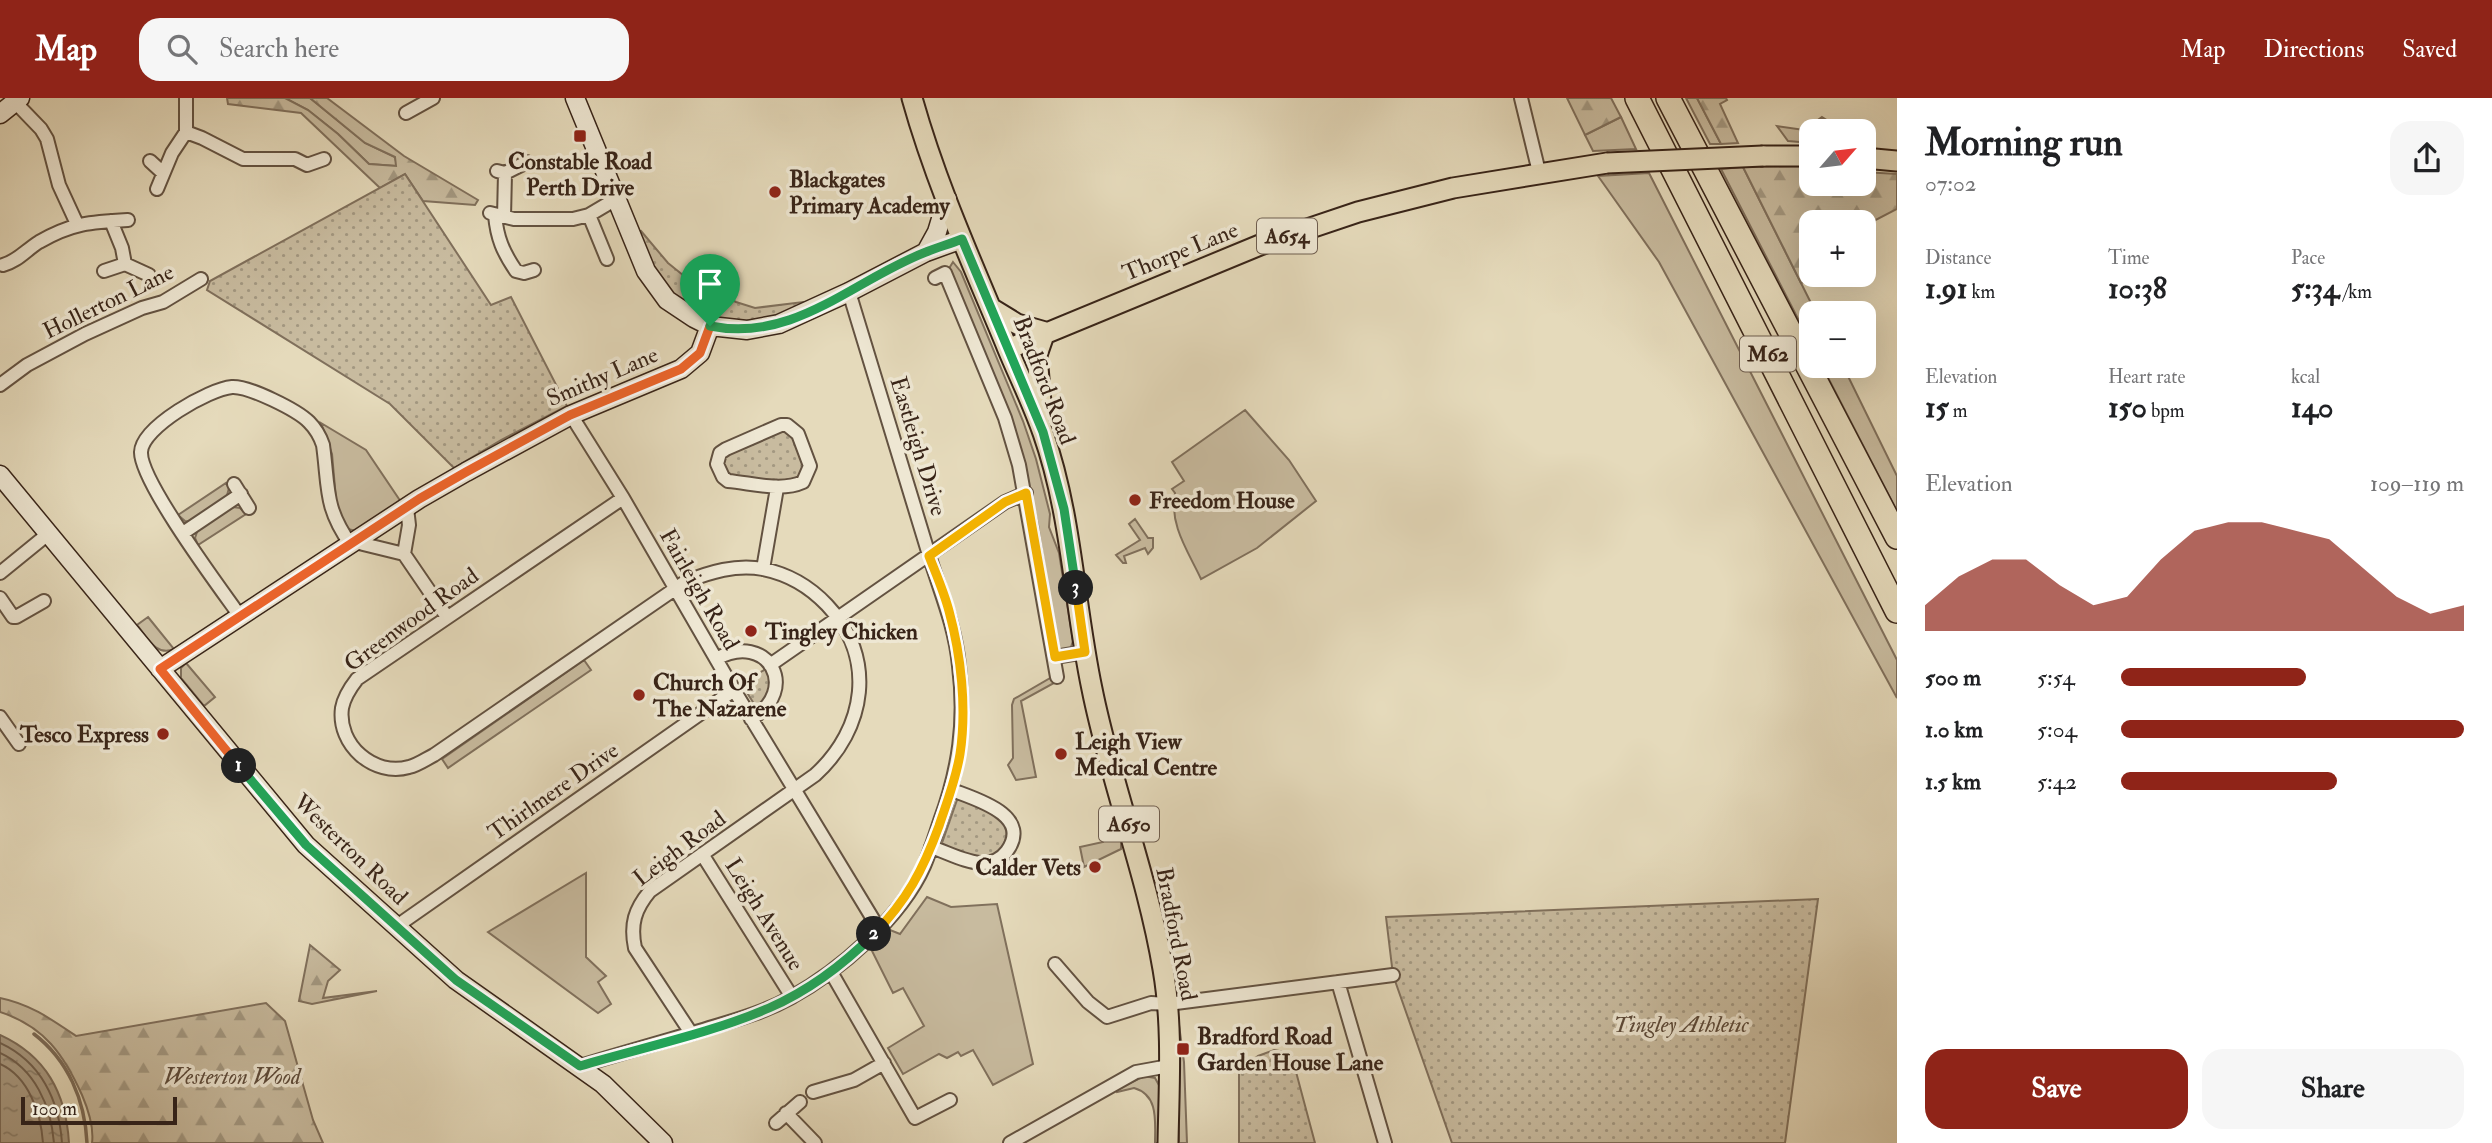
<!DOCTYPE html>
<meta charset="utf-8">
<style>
:root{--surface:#fff;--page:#f6f6f6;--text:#202124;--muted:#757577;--accent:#8f2418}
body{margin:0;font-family:"IM FELL Double Pica",serif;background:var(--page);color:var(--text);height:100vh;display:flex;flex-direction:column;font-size:26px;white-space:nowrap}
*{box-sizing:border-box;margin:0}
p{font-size:23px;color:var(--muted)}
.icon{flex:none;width:38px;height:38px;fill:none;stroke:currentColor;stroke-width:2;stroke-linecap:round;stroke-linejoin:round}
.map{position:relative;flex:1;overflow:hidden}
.details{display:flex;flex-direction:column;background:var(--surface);width:595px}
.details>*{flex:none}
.needle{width:46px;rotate:62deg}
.buttons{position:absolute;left:1799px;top:21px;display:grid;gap:14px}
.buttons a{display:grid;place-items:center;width:77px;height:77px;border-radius:14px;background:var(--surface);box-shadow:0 7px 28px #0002;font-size:35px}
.scale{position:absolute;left:21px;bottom:18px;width:156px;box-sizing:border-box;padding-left:7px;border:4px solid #382418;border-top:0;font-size:19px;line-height:24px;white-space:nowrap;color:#382418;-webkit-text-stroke:5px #eee7d3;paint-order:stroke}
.pin{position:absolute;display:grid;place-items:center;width:60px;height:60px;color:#fff;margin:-72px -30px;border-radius:50% 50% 50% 0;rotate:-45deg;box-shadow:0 0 7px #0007}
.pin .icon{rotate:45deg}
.km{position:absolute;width:35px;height:35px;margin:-18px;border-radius:50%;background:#222;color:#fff;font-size:19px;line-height:35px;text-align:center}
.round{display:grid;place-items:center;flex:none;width:74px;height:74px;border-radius:21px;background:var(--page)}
.overview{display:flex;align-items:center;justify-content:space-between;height:119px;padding:0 28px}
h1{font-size:38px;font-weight:700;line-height:52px}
.figures{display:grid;grid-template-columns:repeat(3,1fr);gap:10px;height:119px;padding:7px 28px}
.figures div{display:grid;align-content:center}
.figures b{font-size:30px;font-weight:700}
.figures small{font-size:19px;font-weight:400}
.figures p{font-size:19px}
.chart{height:196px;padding:14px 28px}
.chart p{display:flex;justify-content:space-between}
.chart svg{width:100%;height:126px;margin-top:7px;fill:var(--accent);opacity:.7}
.action{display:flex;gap:14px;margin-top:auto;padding:14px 28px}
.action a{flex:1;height:80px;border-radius:21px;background:var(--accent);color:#fff;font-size:28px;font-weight:700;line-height:80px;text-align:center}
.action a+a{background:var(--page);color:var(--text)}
ul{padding:0 28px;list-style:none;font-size:23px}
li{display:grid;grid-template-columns:112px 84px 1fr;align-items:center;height:52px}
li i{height:18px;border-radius:9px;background:var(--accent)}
header{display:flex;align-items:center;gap:42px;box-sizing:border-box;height:98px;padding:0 35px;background:var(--accent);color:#fff}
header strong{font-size:33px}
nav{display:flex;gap:38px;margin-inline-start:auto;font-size:24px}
.search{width:490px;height:63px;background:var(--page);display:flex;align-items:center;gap:18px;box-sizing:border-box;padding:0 24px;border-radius:21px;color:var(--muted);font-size:26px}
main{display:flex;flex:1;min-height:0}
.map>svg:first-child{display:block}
</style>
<header>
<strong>Map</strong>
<div class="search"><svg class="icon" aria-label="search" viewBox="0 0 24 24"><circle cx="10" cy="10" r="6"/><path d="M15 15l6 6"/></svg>Search here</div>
<nav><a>Map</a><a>Directions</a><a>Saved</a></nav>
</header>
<main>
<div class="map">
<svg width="1897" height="1045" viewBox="0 0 1897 1045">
<defs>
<pattern id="forest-firs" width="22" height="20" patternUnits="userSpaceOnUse" patternTransform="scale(1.75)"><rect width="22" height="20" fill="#c8bb9f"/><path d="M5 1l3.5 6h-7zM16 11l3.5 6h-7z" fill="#a39881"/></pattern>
<pattern id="park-dots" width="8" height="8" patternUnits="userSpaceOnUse" patternTransform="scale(1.75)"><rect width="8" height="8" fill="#c8bb9f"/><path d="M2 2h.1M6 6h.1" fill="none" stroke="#a39881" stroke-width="1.8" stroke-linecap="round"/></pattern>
<pattern id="water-ripples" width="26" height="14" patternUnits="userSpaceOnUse" patternTransform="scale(1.75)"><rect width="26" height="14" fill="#aa9c84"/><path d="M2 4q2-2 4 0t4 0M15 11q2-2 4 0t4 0" fill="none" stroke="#8b7f6b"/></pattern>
</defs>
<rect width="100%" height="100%" fill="#e5dabb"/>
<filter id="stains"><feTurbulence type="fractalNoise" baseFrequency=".00286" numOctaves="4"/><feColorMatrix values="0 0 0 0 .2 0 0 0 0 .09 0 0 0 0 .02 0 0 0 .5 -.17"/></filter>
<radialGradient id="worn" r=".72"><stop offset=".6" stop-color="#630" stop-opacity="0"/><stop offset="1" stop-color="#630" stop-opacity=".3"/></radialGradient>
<path fill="#c8bb9f" stroke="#80705c" stroke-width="2" d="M 285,0 L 310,0 L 365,45 L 395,59 L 397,68 L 369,66 L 338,36 L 308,12 Z
M 1686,0 L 1697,0 L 1721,46 L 1710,46 Z
M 1621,19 L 1636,51 L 1593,53 L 1585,37 Z
M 1822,19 L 1844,33 L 1811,33 L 1811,45 L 1788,43 L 1777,28 L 1804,32 Z
M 1743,69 L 1816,215 L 1811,215 L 1811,246 L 1721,71 Z
M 1649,75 L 1897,562 L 1897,600 L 1659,164 L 1598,78 Z
M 953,164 L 961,174 L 1023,323 L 1036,361 L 1050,416 L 1049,429 L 1059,455 L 1073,543 L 1070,552 L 1061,553 L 1057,548 L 1038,427 L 1021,353 L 948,172 Z
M 1822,268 L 1843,268 L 1897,378 L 1897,413 Z
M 1245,312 L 1289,362 L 1316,403 L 1257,450 L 1201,481 C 1188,453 1169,427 1175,395 L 1172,391 L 1184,383 L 1172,364 Z
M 321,325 L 366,352 L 401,404 L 356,433 L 348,431 L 337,412 L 332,356 Z
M 226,385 L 229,390 L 226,401 L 191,424 L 185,423 L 178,417 Z
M 233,409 L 240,410 L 246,416 L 198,447 L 195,440 L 198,431 Z
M 1135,421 L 1148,440 L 1153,440 L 1153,450 L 1148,456 L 1145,450 L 1124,458 L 1126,465 L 1123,465 L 1116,457 L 1140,442 L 1129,426 Z
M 148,519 L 174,551 C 156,559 147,539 137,527 Z
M 584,562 L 591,572 L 448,670 L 442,661 Z
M 186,565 L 215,599 L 204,608 L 181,580 L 181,570 Z
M 1052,579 L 1054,585 L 1021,603 L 1036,679 L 1016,682 L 1008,667 L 1013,660 L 1012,607 L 1014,601 Z
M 1114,726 L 1121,739 L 1121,751 L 1084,769 L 1080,749 L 1103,744 L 1101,730 Z
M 586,775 L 586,859 L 606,878 L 598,884 L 611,906 L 598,915 L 488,834 Z
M 927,799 L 951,809 L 997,806 L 1033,966 L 993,987 L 973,952 L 961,958 L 958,954 L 947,960 L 939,956 L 903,976 L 888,950 L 924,928 L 903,890 L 893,895 L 872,853 L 890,832 L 900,836 Z
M 1177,912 L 1184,964 L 1187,1045 L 1179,1045 Z
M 1144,978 L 1155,980 L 1160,989 L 1161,1045 L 1155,1045 C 1155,1024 1159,997 1134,990 L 1117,994 L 1116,992 Z"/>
<path fill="url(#forest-firs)" stroke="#80705c" stroke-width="2" d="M 227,0 L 285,0 L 308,12 L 338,36 L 369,66 L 396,68 L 395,59 L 365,45 L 310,0 L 327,0 L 404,58 L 478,102 L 475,107 L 423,103 L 405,76 L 380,90 L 301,15 L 228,6 Z
M 1567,0 L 1611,0 L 1621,19 L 1585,37 Z
M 1697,0 L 1726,0 L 1727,2 L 1720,6 L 1738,45 L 1721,46 Z
M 1802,68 L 1811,69 L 1811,86 L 1864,86 L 1864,74 L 1897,76 L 1897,111 L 1864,128 L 1864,124 L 1811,124 L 1811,177 L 1824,177 L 1801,185 L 1743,69 Z
M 310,847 L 340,872 L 328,883 L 323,900 L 377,893 L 312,906 L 299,903 Z
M 0,900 C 30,906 51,921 76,938 L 266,905 L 285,923 L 313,1022 L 323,1045 L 92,1045 C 94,1030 88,1011 82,997 C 64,957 44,928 0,914 Z"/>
<path fill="url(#park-dots)" stroke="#80705c" stroke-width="2" d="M 405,76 L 491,207 L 511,199 L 567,308 L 501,342 L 454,370 L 390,306 L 207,192 L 210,183 Z
M 641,133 L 668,165 L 689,182 L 736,204 L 755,210 L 803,204 L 804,208 L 761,224 L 718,222 L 684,207 L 658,180 L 638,134 Z
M 784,331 L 793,337 L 805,367 L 799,381 L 783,384 L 728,379 L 722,361 L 724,356 Z
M 766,571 L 771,585 L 767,603 L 756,609 L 741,585 Z
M 961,700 C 982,710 1021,720 1001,751 C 998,756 989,760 983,760 C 971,760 956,753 945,750 L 942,745 L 957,702 Z
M 1818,801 L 1785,1045 L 1452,1045 L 1393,877 L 1386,819 Z
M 1274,952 L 1291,955 L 1315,1045 L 1239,1045 L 1239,974 L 1258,958 Z"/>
<path fill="url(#water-ripples)" stroke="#7c6c59" stroke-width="2" d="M 0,937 C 46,958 66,995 69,1045 L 0,1045 Z"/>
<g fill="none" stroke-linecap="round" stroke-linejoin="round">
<path stroke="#71604e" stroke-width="2" d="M 0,945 C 41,964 59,1002 62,1045
M 0,955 C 35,971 51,1008 54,1045
M 0,966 C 29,979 41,1016 43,1045"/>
<path stroke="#7c6c59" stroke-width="3.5" d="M 34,936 C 68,962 85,1002 87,1045"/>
<defs>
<path id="street" d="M 1521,0 L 1539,74
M 15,4 L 41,31 L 47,41 L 59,87 L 77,126
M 406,15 L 433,0
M 186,34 L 202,40 L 243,61 L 295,61 L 307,67 L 324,61
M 150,63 L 163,75
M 497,73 L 505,75 L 527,64
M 157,91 L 172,55 L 186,34 L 186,0
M 490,115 L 514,121 L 573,121 L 589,117 L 616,101
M 495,117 C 497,140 503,154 516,173 L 524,175 L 534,172
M 589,117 L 607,161
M 504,119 L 505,75
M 111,123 L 122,150 L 125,166
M 3,167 C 18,163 26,152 39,144 C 72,125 91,124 128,122
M 104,173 L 125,166 L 149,177
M 935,180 L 945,175 L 1005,320 L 1019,367 L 1057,579
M 0,287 L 27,267 L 85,236 L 142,210 L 163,204 L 201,181
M 571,317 L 623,400 L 734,592 L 879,831
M 781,327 L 787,327 L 798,336 L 810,368 L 803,384 C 781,394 752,385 728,383 L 723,379 L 717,366 L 720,355 L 726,351 Z
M 234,386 L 249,410
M 623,400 L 357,581 C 350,590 344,599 342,610 C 337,647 374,679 409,669 C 418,667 426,661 434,657 L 685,484 C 710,474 736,466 763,471 C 788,476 810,489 827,507 C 877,559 866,631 815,677 L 650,793 C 635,811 630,826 635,850 L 691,935
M 183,435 L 241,396
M 355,444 L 404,456 L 409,427 L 407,410
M 404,456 L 447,519
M 763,471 L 777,390
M 0,475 L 48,436
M 0,500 L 13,519 L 16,519 L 44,503
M 240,518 C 220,490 140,383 141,354 C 142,329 209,291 232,289 C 249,288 297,312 309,324 C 316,331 320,338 323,347 C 329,391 324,409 351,447
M 1055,559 L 1085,554
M 716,561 C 768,532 801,592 751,621
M 770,567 L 1005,404 L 1026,395
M 0,619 L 19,646
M 931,749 C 947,754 966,765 983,765 C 992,765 1001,761 1007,753 C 1033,717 975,701 952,692
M 702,756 L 792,899
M 397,828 L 734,592
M 1055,866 L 1088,904 L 1107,919 L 1151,905 L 1168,906 L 1393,877
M 831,874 L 915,1020 L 950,1002
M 1338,884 L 1385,1045
M 580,968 C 619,956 658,945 696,934 C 728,924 761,916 790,900 C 839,873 901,820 924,768 C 930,754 935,738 940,723 C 959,671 966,624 959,568 C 955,527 941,496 929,457 C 902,369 876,281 849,194
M 813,994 L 854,982 L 884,965
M 786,1015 L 815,1045
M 776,1025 L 800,1004
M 1010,1045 L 1136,974 L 1169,968"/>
<path id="secondary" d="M 575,0 L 646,173 L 667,202 L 694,220 L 710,228 L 747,232 L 779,226 L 849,194 L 926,154 L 962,141
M 0,16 L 20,0
M 926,154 L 937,134 L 947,101
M 0,377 L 306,747 L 456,882 L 603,986 L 663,1045
M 160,571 L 419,401 L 466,374 L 571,317 L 681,271 L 700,255 L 710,228"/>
<path id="primary" d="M 912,0 C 936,86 973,167 1007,249 C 1019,278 1033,306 1043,335 C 1072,417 1074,506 1092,591 C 1111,686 1147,776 1163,871 C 1173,928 1169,988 1168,1045
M 1763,58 L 1811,58
M 1864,60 L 1897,63
M 991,210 L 1017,226 L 1045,234
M 1008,251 L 1260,147 L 1358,114 L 1453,90 L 1607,65
M 1042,316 L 1037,257 L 1045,234"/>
<path id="highway" d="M 1637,0 L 1897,513
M 1668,0 L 1897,439"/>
</defs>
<use href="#street" stroke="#635241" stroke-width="16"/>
<use href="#secondary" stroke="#382418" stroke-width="21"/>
<use href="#primary" stroke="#382418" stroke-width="23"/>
<use href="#highway" stroke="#382418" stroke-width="26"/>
<use href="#street" stroke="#eee7d3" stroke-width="12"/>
<use href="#secondary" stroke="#eee7d3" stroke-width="18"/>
<use href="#primary" stroke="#e5dabb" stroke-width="19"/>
<use href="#highway" stroke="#e5dabb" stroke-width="23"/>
<defs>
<path id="primary-bridge" d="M 1607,65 L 1763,58"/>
</defs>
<use href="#primary-bridge" stroke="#382418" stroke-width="23" stroke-linecap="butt"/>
<use href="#primary-bridge" stroke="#e5dabb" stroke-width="19"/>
</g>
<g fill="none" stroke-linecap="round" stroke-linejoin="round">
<defs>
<path id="split-1" d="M 239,668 L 160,571 L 419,401 L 466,374 L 570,317 L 681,271 L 700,255 L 710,228"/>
<path id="split-2" d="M 239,668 L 306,747 L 456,882 L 580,968 C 640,950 712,935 769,910 C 808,893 844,866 874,836"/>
<path id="split-3" d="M 874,836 C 907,802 923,772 939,728 C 947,704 956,681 960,656 C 967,610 961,557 949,513 C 944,494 936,476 929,458 L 1005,404 L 1026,395 L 1055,559 L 1085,554 L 1076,490"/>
<path id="split-4" d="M 710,228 C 795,245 853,182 926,154 C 938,149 950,146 962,141 L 1043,334 L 1064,411 L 1076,490"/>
</defs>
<use href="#split-1" stroke="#fff" stroke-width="14"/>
<use href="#split-2" stroke="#fff" stroke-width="14"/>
<use href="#split-3" stroke="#fff" stroke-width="14"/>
<use href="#split-4" stroke="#fff" stroke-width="14"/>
<use href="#split-1" stroke="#f0652b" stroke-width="9"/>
<use href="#split-2" stroke="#22a559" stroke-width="9"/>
<use href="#split-3" stroke="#f5b400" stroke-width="9"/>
<use href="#split-4" stroke="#22a559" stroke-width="9"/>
</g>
<g fill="#8f2418" stroke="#eee7d3" stroke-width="2.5">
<rect x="573" y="31" width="14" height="14" rx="3.5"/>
<circle cx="775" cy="94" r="7"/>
<circle cx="1135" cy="402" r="7"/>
<circle cx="751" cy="533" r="7"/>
<circle cx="639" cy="597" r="7"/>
<circle cx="163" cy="636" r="7"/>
<circle cx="1061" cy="656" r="7"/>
<circle cx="1095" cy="769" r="7"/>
<rect x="1176" y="944" width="14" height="14" rx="3.5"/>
</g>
<g text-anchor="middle" stroke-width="7" stroke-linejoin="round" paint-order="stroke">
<g fill="#eee7d3" stroke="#6f5e50" stroke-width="2">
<rect x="1257" y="120.5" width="60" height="35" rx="5"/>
<rect x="1740" y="238.5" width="56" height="35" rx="5"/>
<rect x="1099" y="708.5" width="60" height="35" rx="5"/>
</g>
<g font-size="21" font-weight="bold" fill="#382418">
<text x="1287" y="145">A654</text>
<text x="1768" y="263">M62</text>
<text x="1129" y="733">A650</text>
</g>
<g font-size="23" font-weight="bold" fill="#382418" stroke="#eee7d3" text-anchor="start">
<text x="580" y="71" text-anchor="middle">Constable Road<tspan x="580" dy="26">Perth Drive</tspan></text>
<text x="789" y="89">Blackgates<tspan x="789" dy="26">Primary Academy</tspan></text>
<text x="1149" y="410">Freedom House</text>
<text x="765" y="541">Tingley Chicken</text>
<text x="653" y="592">Church Of<tspan x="653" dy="26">The Nazarene</tspan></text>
<text x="149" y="644" text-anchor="end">Tesco Express</text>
<text x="1075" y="651">Leigh View<tspan x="1075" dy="26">Medical Centre</tspan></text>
<text x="1081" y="777" text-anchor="end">Calder Vets</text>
<text x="1197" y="946">Bradford Road<tspan x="1197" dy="26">Garden House Lane</tspan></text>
</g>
<g font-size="23" fill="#382418" stroke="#eee7d3">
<text transform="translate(1180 153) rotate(-22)" y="8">Thorpe Lane</text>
<text transform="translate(108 203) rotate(-26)" y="8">Hollerton Lane</text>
<text transform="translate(602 278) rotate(-23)" y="8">Smithy Lane</text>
<text transform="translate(1045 282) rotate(69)" y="8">Bradford Road</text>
<text transform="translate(919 348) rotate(73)" y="8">Eastleigh Drive</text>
<text transform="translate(700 491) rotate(60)" y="8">Fairleigh Road</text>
<text transform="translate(411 521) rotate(-36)" y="8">Greenwood Road</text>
<text transform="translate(553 693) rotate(-35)" y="8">Thirlmere Drive</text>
<text transform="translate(679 750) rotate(-37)" y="8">Leigh Road</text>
<text transform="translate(351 751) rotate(44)" y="8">Westerton Road</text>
<text transform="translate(765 816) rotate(58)" y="8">Leigh Avenue</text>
<text transform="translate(1177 836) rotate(79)" y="8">Bradford Road</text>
</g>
<g font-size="23" font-style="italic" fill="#5c4a3a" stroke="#eee7d3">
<text x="1681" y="934">Tingley Athletic</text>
<text x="232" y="986">Westerton Wood</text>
</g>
</g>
<rect width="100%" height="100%" filter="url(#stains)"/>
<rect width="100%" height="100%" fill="url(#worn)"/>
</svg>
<div class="buttons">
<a><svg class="needle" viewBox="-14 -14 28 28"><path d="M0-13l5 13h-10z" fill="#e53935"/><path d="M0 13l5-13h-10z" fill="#757577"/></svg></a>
<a>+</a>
<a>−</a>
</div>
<div class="scale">100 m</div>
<div class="pin" style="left:710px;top:228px;background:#1e9e55"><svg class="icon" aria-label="arrive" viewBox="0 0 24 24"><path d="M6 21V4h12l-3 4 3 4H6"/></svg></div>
<b class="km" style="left:239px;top:668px">1</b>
<b class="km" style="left:874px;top:836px">2</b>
<b class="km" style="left:1076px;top:490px">3</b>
</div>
<section class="details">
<div class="overview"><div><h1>Morning run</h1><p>07:02</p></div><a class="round"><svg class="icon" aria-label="share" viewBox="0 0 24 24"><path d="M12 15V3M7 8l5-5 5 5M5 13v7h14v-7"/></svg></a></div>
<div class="figures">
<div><p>Distance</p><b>1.91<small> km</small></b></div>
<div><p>Time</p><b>10:38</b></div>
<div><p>Pace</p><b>5:34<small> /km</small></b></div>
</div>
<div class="figures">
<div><p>Elevation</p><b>15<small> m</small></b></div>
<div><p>Heart rate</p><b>150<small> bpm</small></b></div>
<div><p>kcal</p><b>140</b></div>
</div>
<div class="chart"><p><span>Elevation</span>109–119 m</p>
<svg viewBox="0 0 160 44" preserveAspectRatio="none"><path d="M0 44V35L10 25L20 19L30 19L40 28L50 35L60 32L70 19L80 9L90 6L100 6L110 9L120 12L130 22L140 32L150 38L160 35V44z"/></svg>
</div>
<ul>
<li><b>500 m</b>5:54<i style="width:54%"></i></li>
<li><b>1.0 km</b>5:04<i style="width:100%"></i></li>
<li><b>1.5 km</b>5:42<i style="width:63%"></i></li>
</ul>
<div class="action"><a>Save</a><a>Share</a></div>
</section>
</main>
